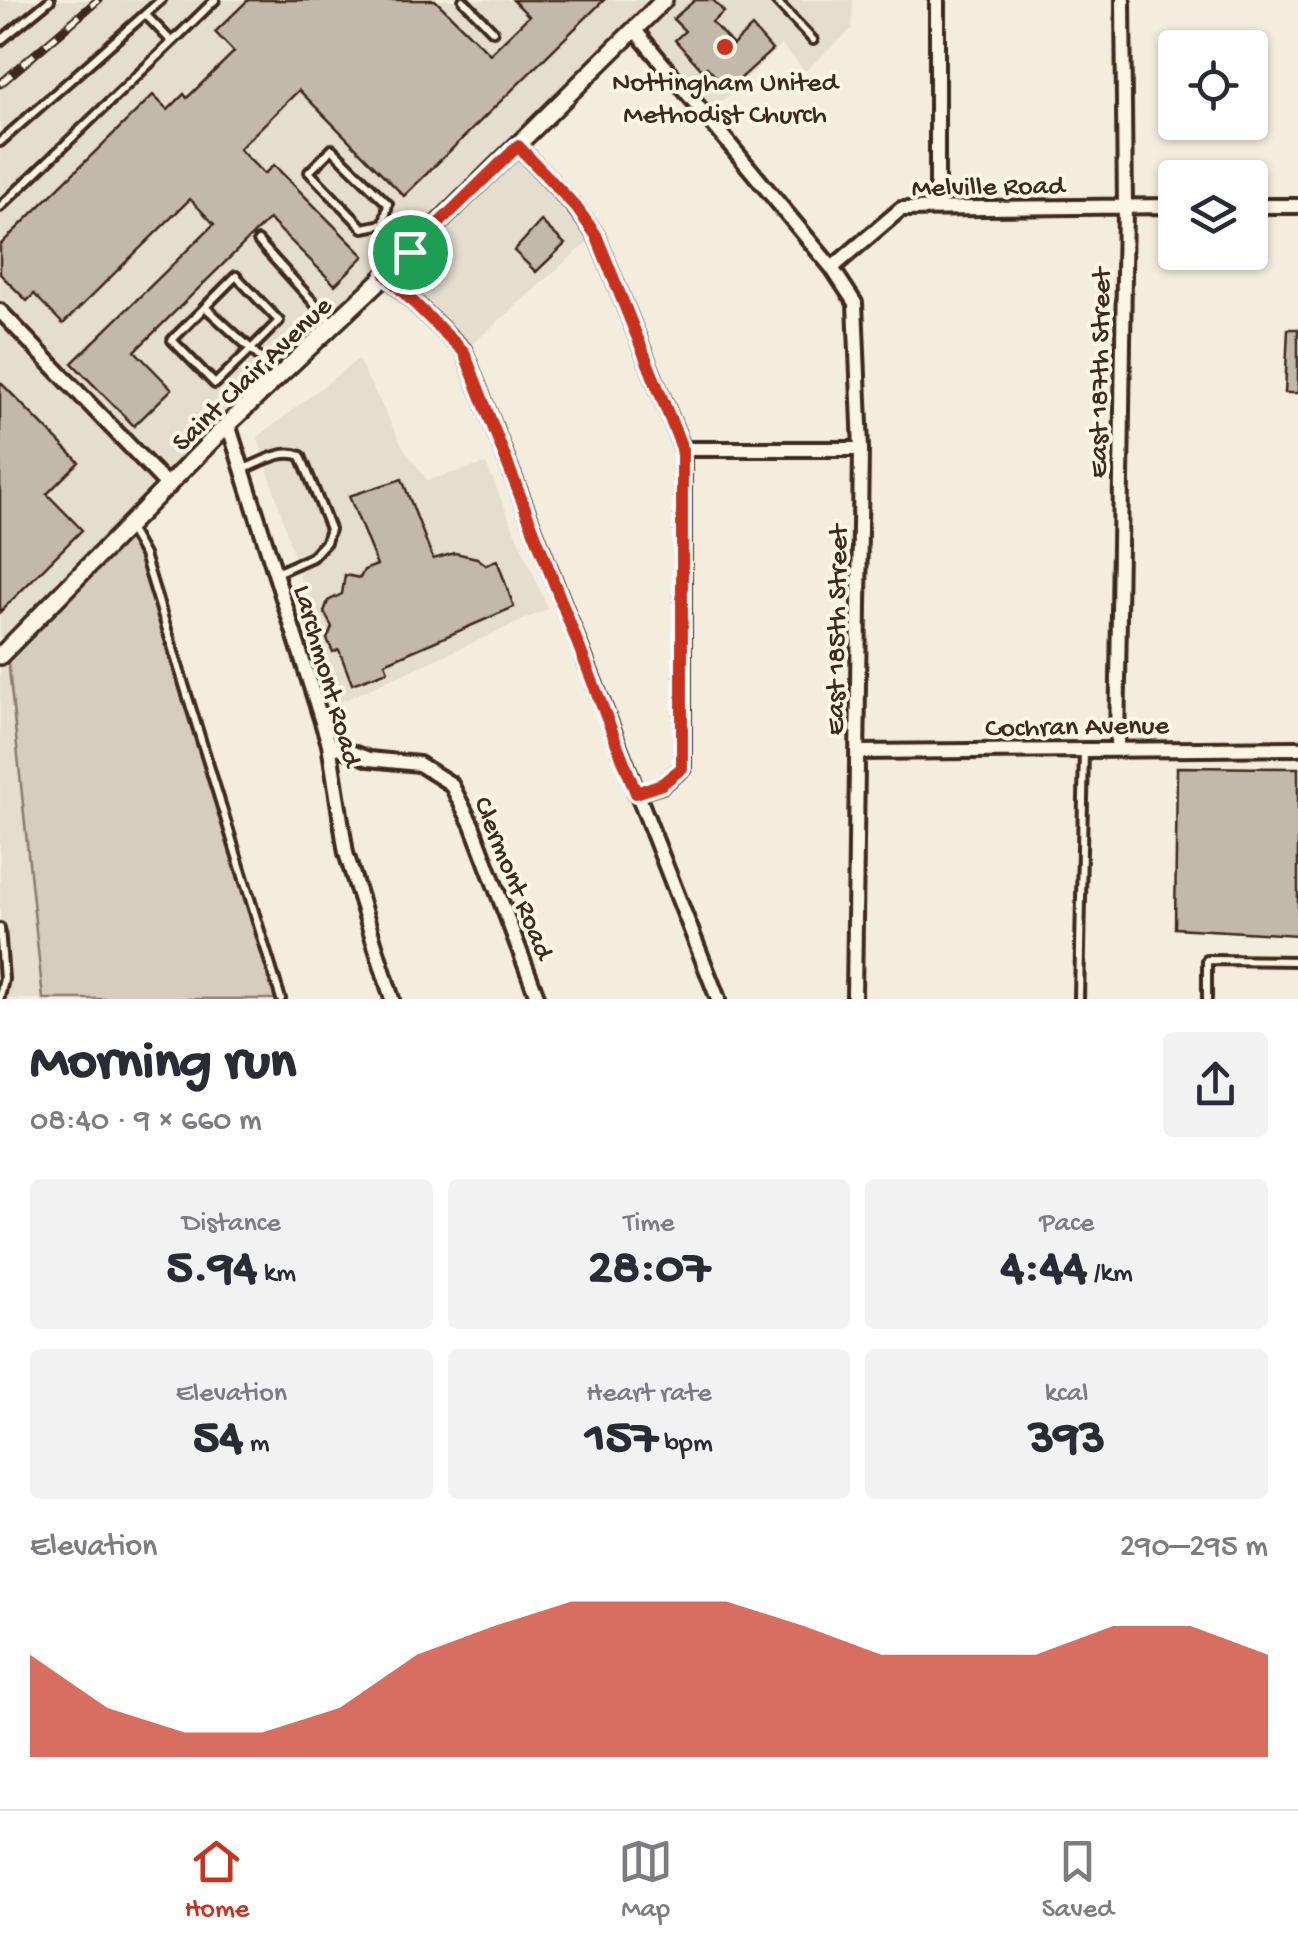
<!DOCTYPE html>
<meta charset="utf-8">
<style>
:root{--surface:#fff;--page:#f2f2f3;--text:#2b2b33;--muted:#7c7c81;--line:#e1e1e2;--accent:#c8321e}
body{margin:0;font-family:"Gochi Hand",sans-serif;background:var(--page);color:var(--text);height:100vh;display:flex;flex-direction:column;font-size:38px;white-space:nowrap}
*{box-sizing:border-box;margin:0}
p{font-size:32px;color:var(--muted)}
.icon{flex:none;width:55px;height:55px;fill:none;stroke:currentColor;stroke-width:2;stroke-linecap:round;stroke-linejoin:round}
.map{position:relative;height:999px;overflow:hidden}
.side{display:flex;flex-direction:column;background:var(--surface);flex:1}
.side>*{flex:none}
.fabs{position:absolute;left:1158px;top:30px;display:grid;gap:20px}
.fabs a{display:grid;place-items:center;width:110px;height:110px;border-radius:10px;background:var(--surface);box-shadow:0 2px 8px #0004;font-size:50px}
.pin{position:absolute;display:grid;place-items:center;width:85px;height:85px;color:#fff;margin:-42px;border:5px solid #fff;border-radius:50%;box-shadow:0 2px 10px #0007}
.round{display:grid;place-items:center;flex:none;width:105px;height:105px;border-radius:10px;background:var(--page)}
.headline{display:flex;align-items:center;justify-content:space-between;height:170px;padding:0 30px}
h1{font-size:55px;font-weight:700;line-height:75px}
.figures{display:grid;grid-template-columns:repeat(3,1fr);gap:15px;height:170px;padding:10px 30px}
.figures div{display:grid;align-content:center;border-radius:10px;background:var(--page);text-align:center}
.figures b{font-size:50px;font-weight:700}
.figures small{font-size:28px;font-weight:400}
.figures p{font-size:28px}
.chart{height:280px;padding:20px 30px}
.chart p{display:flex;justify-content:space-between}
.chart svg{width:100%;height:180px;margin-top:10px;fill:var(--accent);opacity:.7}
.tabs{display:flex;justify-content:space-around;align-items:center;height:140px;border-top:2px solid var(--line);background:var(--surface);font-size:28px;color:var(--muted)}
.tabs a{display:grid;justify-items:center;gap:5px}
.tabs .active{color:var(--accent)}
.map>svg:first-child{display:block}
</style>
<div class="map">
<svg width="1298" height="999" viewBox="0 0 1298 999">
<rect width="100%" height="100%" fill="#f4eddd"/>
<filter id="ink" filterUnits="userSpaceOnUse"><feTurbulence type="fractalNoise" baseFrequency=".01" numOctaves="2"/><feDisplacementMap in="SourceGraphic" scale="20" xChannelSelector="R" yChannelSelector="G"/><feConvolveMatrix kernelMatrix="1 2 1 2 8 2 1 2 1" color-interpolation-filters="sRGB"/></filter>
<g filter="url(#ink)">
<path fill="#e5ddce" d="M 0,0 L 853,0 L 852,29 L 805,71 L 781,45 L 706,117 L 634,30 L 518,146 L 596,235 L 464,351 L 387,275 L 7,649 L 43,999 L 0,999 Z
M 358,359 L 402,445 L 427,480 L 486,464 L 548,609 L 338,703 L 258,437 Z"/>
<path fill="#d6cdbd" stroke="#887c6e" stroke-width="2.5" d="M 129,528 L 144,555 L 281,999 L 43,999 L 7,649 Z"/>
<path fill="#c3b9aa" stroke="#3b2a1e" stroke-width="2.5" d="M 248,0 L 435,0 L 490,54 L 529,16 L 513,0 L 604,0 L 404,196 L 299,90 L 239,149 L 264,174 L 274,165 L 364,256 L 335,285 L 269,219 L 135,351 L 172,389 L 134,426 L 72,363 L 214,224 L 190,199 L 63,324 L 34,294 L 27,301 L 0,274 L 0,245 L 153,95 L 168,110 L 184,94 L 187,98 L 234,52 L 215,32 Z
M 695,0 L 713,0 L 724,12 L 712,22 L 733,45 L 752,27 L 772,50 L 728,90 L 707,67 L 703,71 L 675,40 L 685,31 L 673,19 Z
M 541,221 L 565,244 L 536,272 L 514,251 Z
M 1288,329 L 1298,329 L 1298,393 L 1285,393 Z
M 0,382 L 79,462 L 47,494 L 82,530 L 0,612 Z
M 402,479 L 433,559 L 455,553 L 477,558 L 486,565 L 497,560 L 514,607 L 385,663 L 388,671 L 352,684 L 339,650 L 333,652 L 327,639 L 332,627 L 324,612 L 328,601 L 342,594 L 345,575 L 360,578 L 364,570 L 377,565 L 349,496 Z
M 1177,767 L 1298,768 L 1298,935 L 1175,928 Z"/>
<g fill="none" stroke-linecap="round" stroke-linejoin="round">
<defs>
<path id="service" d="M 463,0 L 493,31
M 775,0 L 813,40
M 0,41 L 50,0
M 172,42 L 215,0
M 0,142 L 161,0
M 0,207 L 172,42 L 145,14
M 384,224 L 363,228 L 309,172 L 332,149 L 388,204 L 384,224 L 409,251
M 258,241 L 333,324
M 205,307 L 251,349 L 215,384 L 172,340 L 236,276 L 279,321 L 251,349 L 278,375
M 244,469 C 262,462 283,448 301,456 L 330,529 L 326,542 L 312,557 L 276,573
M 129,529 L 144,555 L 281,999
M 0,928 L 4,979 L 0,997
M 1079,999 L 1084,749
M 1207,999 L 1207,960 L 1298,961"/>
<path id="minor" d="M 937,0 L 937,209
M 634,29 L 832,268 L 855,303 L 861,449 L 854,999
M 518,146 L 575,207 L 596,235 L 683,449 L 683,768 L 662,785 L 636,793
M 1250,206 L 1298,206
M 832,268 L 901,209 L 1175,206
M 386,275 L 464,351 L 718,999
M 0,311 L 169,487
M 228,424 L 329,744 L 346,853 L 392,999
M 683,449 L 861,449
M 329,744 L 369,759 L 419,764 L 451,784 L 472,825 L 538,999
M 1117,748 L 1125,207 L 1123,0
M 857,752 L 1298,748"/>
<path id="tertiary" d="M 0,656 L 228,424 L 386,275 L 664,0"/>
</defs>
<use href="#service" stroke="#3b2a1e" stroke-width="14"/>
<use href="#minor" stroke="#3b2a1e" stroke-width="20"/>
<use href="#tertiary" stroke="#3b2a1e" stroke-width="22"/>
<use href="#service" stroke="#fcf5e5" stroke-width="6"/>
<use href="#minor" stroke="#fcf5e5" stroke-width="12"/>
<use href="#tertiary" stroke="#fcf5e5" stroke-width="15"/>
<defs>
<path id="rail" d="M 0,84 L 98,0"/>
</defs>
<use href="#rail" stroke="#3b2a1e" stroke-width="9"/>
<use href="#rail" stroke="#fcf5e5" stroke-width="5" stroke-dasharray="15" stroke-linecap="butt"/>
</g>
</g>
<g fill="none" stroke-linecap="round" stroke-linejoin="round" filter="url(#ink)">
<defs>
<path id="route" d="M 518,146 L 576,207 L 596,235 L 682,448 L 682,768 L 662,784 L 636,793 L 464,352 L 386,275 Z"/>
</defs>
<use href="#route" stroke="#fff" stroke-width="20"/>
<use href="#route" stroke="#c8321e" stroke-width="12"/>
</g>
<circle fill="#c8321e" stroke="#fcf5e5" stroke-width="4" cx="725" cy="47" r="10"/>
<g text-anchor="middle" stroke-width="8" stroke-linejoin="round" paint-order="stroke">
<g font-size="28" fill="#3b2a1e" stroke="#fcf5e5">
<text x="725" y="90">Nottingham United<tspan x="725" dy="32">Methodist Church</tspan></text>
</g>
<g font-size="28" fill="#3b2a1e" stroke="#fcf5e5">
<text transform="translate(988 184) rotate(-1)" y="10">Melville Road</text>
<text transform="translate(250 372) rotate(-44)" y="10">Saint Clair Avenue</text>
<text transform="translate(1097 373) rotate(-89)" y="10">East 187th Street</text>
<text transform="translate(834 630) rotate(-89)" y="10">East 185th Street</text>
<text transform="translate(330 675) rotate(74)" y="10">Larchmont Road</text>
<text transform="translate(1077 724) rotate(-1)" y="10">Cochran Avenue</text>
<text transform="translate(516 877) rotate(68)" y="10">Clermont Road</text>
</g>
</g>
</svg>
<div class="fabs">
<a><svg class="icon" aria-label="locate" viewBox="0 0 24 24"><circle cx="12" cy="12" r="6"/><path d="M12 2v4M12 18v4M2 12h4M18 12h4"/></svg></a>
<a><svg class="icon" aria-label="layers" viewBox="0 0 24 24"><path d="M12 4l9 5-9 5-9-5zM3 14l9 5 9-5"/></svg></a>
</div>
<div class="pin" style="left:410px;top:252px;background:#1e9e55"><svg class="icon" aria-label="arrive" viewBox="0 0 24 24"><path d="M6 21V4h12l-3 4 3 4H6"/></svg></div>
</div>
<section class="side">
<div class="headline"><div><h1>Morning run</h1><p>08:40 · 9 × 660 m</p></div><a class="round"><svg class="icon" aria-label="share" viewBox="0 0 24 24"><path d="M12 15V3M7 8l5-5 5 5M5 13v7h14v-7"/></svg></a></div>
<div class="figures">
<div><p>Distance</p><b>5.94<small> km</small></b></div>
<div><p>Time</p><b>28:07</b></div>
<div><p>Pace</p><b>4:44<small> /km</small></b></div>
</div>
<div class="figures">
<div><p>Elevation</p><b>54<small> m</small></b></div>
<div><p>Heart rate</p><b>157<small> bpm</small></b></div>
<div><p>kcal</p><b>393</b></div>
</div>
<div class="chart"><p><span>Elevation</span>290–295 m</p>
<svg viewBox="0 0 160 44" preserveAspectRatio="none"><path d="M0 44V19L10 32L20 38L30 38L40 32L50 19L60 12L70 6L80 6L90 6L100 12L110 19L120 19L130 19L140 12L150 12L160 19V44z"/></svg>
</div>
</section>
<nav class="tabs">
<a class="active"><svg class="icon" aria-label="home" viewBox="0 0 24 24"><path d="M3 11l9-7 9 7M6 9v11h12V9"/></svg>Home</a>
<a><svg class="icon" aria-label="map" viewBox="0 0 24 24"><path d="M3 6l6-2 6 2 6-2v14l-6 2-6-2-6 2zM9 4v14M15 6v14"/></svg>Map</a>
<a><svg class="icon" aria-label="saved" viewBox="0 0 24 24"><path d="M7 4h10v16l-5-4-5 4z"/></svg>Saved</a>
</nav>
